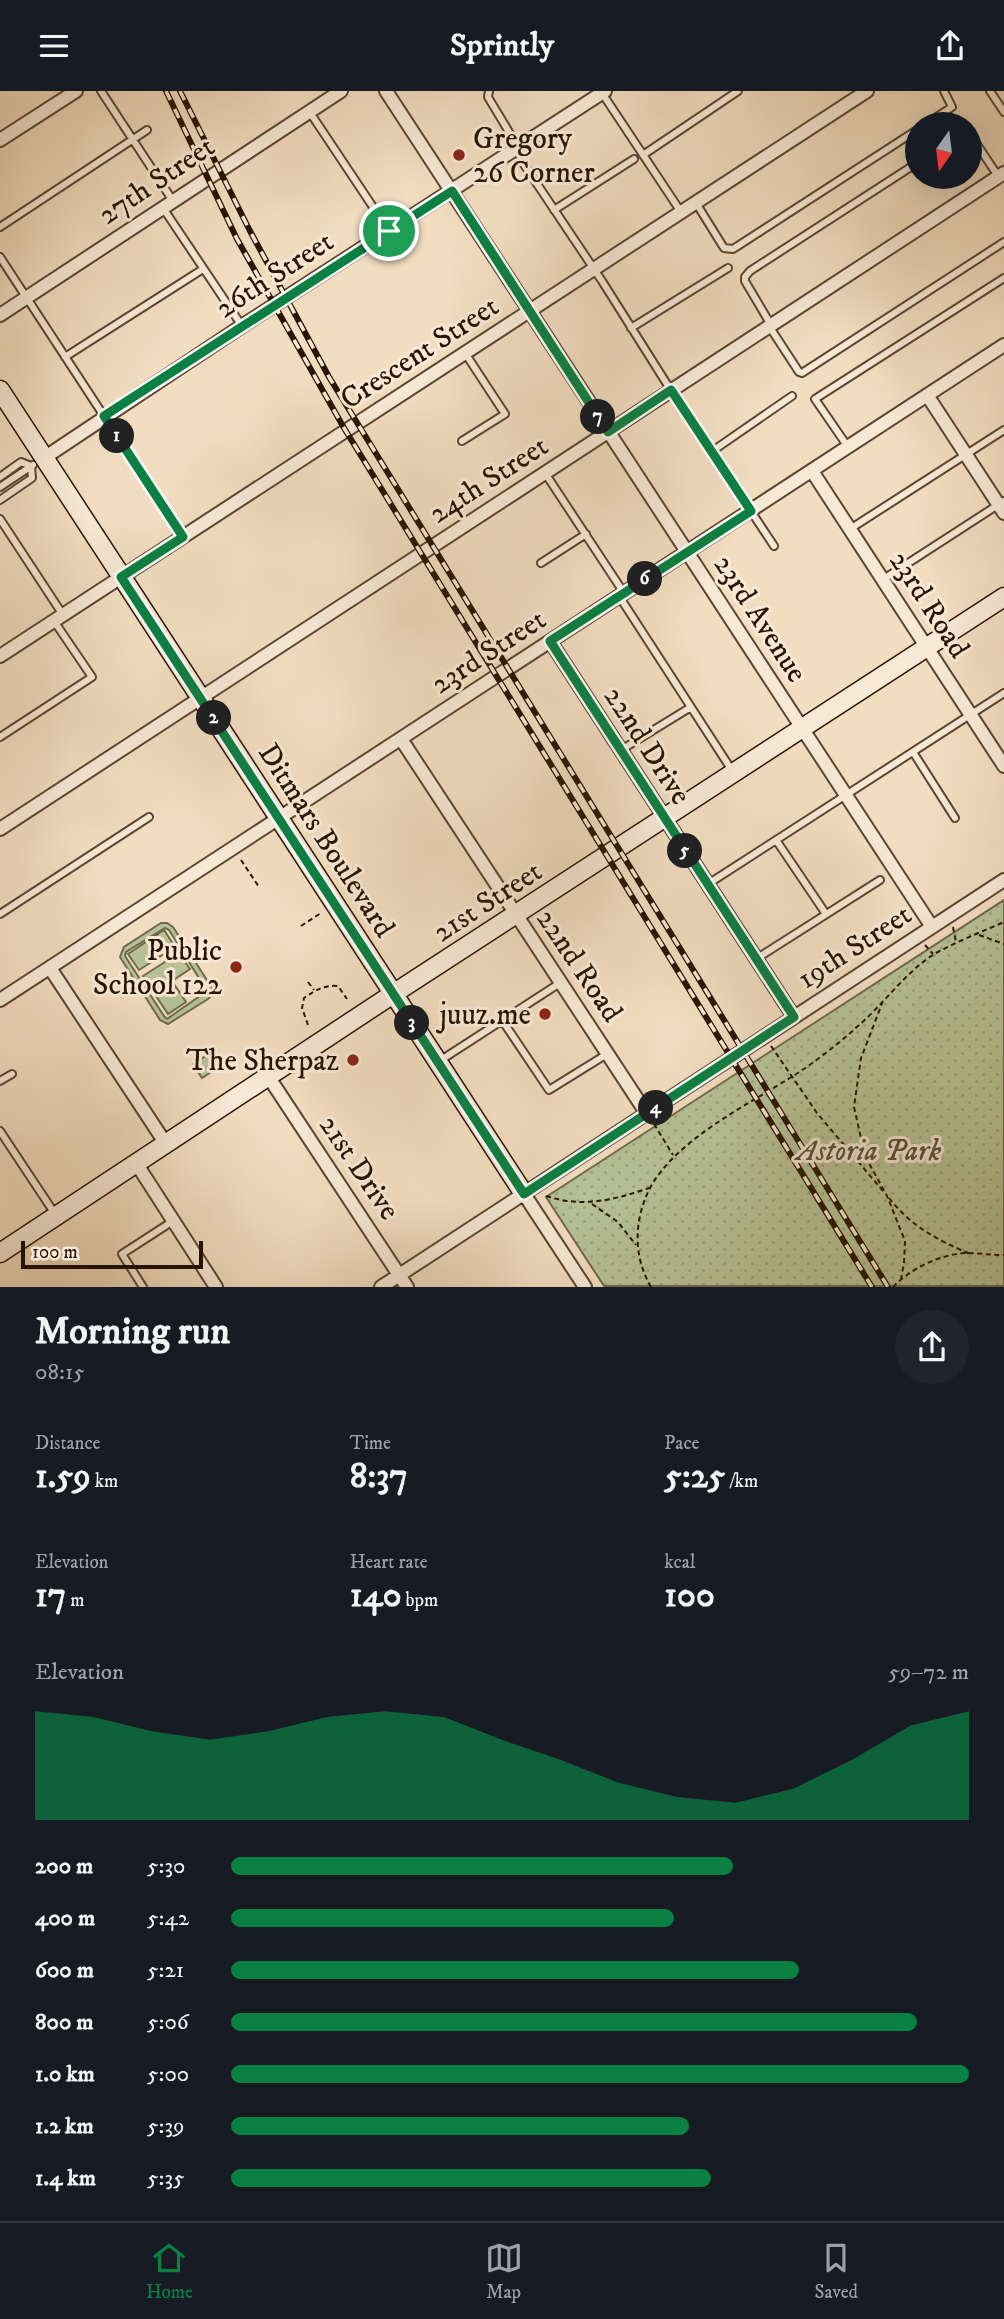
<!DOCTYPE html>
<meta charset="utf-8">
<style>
:root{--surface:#171b24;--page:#20242c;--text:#f1f3f6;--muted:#9ea1a6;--line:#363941;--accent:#0b8043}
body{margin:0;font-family:"IM FELL DW Pica",serif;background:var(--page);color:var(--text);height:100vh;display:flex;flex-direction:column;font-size:26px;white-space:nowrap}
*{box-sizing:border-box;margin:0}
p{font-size:23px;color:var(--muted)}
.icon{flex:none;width:38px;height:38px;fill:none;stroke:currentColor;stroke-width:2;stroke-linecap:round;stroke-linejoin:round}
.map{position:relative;height:1196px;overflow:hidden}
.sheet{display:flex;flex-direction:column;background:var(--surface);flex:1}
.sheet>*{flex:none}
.needle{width:46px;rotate:194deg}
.tools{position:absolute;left:905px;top:21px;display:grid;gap:14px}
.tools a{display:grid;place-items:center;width:77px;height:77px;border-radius:50%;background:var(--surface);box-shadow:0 7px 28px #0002;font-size:35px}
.scale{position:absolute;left:21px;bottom:18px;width:182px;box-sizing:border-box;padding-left:7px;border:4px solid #281401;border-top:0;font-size:19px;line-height:24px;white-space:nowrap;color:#281401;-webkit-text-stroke:5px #f7e9d6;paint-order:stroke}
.pin{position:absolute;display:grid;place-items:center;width:60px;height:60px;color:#fff;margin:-30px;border:4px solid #fff;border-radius:50%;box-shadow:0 2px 7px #0007}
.km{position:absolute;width:35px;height:35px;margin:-18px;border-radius:50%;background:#222;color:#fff;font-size:19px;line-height:35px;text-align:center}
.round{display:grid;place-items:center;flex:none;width:74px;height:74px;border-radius:37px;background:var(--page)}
.head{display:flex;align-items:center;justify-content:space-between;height:119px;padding:0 35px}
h1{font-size:38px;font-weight:700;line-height:52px}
.metrics{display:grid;grid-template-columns:repeat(3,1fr);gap:10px;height:119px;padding:7px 35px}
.metrics div{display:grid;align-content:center}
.metrics b{font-size:35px;font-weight:700}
.metrics small{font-size:19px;font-weight:400}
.metrics p{font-size:19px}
.chart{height:196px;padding:14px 35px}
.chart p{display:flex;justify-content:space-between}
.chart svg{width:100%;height:126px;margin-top:7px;fill:var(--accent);opacity:.7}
ul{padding:0 35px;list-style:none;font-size:23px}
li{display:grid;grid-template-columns:112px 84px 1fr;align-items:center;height:52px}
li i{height:18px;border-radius:9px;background:var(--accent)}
header{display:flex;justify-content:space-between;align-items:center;height:91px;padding:0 35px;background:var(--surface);font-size:32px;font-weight:700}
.menu{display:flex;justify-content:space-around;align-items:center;height:98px;border-top:2px solid var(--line);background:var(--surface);font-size:19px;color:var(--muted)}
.menu a{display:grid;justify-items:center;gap:4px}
.menu .active{color:var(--accent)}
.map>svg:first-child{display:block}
</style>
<header><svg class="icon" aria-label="menu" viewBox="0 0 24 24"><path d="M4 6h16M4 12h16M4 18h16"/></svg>Sprintly<svg class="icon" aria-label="share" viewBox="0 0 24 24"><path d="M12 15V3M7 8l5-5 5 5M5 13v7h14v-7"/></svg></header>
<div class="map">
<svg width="1004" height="1196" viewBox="0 0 1004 1196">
<defs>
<pattern id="grass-dots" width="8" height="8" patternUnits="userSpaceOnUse" patternTransform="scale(1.75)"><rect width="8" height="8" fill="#b6c296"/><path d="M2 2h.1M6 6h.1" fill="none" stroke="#9ca680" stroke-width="1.8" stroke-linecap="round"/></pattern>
</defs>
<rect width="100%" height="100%" fill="#f2ddc0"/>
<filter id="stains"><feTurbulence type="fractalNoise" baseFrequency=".00286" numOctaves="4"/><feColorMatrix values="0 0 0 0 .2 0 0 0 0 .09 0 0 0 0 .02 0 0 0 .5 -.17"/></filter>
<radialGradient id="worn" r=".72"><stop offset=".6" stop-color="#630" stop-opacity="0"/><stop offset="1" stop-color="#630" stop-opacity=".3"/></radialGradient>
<path fill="url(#grass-dots)" stroke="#6f6b4c" stroke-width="2" d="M 1004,809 L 1004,1195 L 604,1195 L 546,1106 Z
M 209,963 L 211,967 L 214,965 L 220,975 L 202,987 L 193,973 Z"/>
<path fill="#b6c296" stroke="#6f6b4c" stroke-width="2" fill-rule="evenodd" d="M 161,832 L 167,832 L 173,836 L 212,897 L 212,904 L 208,908 L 168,933 L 160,929 L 120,866 L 124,856 ZM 165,837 L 169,839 L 207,900 L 167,928 L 164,925 L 125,865 L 126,861 Z
M 164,839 L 175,856 L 139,879 L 128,863 Z
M 179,862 L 190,878 L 154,902 L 143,885 Z
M 174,893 L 186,911 L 168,923 L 156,905 Z"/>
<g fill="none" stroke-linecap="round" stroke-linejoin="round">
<defs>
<path id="lane" d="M 101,0 L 173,110
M 489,0 L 488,6 L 512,46 L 521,69 L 602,190 L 665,290 L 774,455
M 990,0 L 1004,21
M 602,2 L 681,121
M 309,20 L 389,140
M 926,33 L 952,16 L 944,0
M 970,43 L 998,85
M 643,64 L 738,0
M 696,112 L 724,157 L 733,158 L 917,39
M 163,117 L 242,235
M 554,119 L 634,68
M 0,136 L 147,39
M 0,166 L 183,446
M 771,234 L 745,190 L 745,186 L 750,180 L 917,72
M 769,235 L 799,281 L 802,282 L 1004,151
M 631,237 L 728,177
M 65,266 L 203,178
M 462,350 L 505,323 L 465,262
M 848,356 L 815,308 L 1004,187
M 711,361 L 792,305
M 545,382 L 624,502
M 0,386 L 21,371 L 31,375 L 32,387 L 0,409
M 0,396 L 33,374
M 0,428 L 63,524
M 850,438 L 1004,339
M 541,472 L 586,443
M 882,489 L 1004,410
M 619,505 L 733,681
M 0,646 L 92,586 L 54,530
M 621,659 L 691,616
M 913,661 L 955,727
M 776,749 L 826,823
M 708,793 L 1004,602
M 0,823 L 149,726
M 756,868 L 880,789
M 502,929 L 549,999 L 607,963
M 441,969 L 560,892
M 0,990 L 12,983
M 0,1040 L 55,1123
M 143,1196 L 122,1163 L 173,1130"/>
<path id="street" d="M 386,0 L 932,836
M 0,49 L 76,0
M 0,224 L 341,0
M 927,304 L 1004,422
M 44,367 L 242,235 L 605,0
M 812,380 L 1004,675
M 550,550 L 794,926
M 0,565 L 867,0
M 401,648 L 647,1023
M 0,738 L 1004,82
M 50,877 L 166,1053
M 0,909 L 1004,254
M 268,985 L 407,1196
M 136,1072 L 216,1196
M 524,1103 L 585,1196
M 381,1196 L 1004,789"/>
<path id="secondary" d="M 0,299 L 524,1103
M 0,1162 L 393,903 L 1004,506"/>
</defs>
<use href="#lane" stroke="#5a4631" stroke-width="10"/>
<use href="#street" stroke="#5a4631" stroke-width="16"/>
<use href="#secondary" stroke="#281401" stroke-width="21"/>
<path stroke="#281401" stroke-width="2" stroke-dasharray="5 3.5" stroke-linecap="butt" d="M 241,769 L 259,796
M 301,835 L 321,822
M 953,836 L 956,851
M 979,844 L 1004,853
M 925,854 L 933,863
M 308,891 L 314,899
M 883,910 L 861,967 L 854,1016 L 865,1065 L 887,1105 L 905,1150 L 904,1172 L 901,1188
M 308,934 L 302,917 L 304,907 C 316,899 323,894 338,895 L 347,908
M 771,955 L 817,1022 L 883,1100
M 654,1033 L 673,1064
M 546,1105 C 583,1117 614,1109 649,1097
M 889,1107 C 912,1136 936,1148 970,1163
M 592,1113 L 618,1131 L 636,1154
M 651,1196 C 633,1165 634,1130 649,1099 C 673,1051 745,1015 790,987 C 814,972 837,954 858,935 C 885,912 905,881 936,862 C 958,850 981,841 1004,831
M 893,1196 C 910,1178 939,1164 964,1162 C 977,1162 991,1164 1004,1164"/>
<use href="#lane" stroke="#f7e9d6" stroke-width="6"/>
<use href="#street" stroke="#f7e9d6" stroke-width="12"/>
<use href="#secondary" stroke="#f7e9d6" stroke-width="18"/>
<defs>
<path id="rail" d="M 166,0 L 237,148 L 344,337 L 872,1196
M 180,0 L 250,140 L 329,286 L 888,1196"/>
</defs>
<use href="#rail" stroke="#281401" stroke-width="6"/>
<use href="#rail" stroke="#f7e9d6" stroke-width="3.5" stroke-dasharray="10" stroke-linecap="butt"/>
</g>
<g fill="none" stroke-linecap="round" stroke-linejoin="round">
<defs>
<path id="route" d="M 452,100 L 608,341 L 671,299 L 751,420 L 550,550 L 794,926 L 524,1103 L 121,486 L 183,446 L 104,325 Z"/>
</defs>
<use href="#route" stroke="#fff" stroke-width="14"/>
<use href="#route" stroke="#0b8043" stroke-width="9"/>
</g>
<g fill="#8f2418" stroke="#f7e9d6" stroke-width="2.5">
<circle cx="459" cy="64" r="7"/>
<circle cx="236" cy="876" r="7"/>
<circle cx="545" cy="923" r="7"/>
<circle cx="353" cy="969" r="7"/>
</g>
<g text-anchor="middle" stroke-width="6" stroke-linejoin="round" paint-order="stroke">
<g font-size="30" fill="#281401" stroke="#f7e9d6" text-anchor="end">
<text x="473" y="57" text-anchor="start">Gregory<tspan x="473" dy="34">26 Corner</tspan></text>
<text x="222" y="869">Public<tspan x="222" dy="34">School 122</tspan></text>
<text x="531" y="933">juuz.me</text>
<text x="339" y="979">The Sherpaz</text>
</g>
<g font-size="30" fill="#281401" stroke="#f7e9d6">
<text transform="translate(156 89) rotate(-34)" y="10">27th Street</text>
<text transform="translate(274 183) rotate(-33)" y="10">26th Street</text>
<text transform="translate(419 261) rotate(-33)" y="10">Crescent Street</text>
<text transform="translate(488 388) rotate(-33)" y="10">24th Street</text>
<text transform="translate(930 513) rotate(57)" y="10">23rd Road</text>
<text transform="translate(761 527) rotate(57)" y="10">23rd Avenue</text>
<text transform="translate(488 560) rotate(-33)" y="10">23rd Street</text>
<text transform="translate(648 654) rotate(57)" y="10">22nd Drive</text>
<text transform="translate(327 749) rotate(57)" y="10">Ditmars Boulevard</text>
<text transform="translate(487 810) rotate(-33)" y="10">21st Street</text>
<text transform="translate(854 855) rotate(-33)" y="10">19th Street</text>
<text transform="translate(580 874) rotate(56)" y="10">22nd Road</text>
<text transform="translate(360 1076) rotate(56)" y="10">21st Drive</text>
</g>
<g font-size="30" font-style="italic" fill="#5a5135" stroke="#f7e9d6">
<text x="869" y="1069">Astoria Park</text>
</g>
</g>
<rect width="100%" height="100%" filter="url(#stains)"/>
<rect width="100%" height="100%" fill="url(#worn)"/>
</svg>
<div class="tools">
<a><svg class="needle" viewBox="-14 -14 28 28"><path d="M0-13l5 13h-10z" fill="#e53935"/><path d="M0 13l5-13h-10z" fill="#9ea1a6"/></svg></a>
</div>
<div class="scale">100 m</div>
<div class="pin" style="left:389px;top:140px;background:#1e9e55"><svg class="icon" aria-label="arrive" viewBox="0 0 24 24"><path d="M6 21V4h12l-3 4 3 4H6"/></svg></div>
<b class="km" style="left:117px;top:345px">1</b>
<b class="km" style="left:214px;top:627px">2</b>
<b class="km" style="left:412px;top:932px">3</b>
<b class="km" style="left:656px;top:1017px">4</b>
<b class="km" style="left:685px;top:760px">5</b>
<b class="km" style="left:645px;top:488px">6</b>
<b class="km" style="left:598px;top:326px">7</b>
</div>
<section class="sheet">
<div class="head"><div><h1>Morning run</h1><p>08:15</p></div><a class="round"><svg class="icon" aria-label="share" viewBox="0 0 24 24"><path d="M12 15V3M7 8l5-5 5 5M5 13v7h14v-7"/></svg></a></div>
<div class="metrics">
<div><p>Distance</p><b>1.59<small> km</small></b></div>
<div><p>Time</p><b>8:37</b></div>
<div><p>Pace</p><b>5:25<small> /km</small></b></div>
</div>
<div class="metrics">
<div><p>Elevation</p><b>17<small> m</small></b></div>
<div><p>Heart rate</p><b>140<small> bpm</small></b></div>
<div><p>kcal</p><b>100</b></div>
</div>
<div class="chart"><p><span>Elevation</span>59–72 m</p>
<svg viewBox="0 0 160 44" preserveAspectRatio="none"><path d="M0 44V6L10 8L20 13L30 16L40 13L50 8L60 6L70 8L80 16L90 23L100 31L110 36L120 38L130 33L140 23L150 11L160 6V44z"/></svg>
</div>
<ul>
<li><b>200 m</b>5:30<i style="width:68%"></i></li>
<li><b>400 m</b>5:42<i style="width:60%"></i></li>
<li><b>600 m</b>5:21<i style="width:77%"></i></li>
<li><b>800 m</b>5:06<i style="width:93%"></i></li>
<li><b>1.0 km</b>5:00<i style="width:100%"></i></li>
<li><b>1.2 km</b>5:39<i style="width:62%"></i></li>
<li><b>1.4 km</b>5:35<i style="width:65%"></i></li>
</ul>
</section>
<nav class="menu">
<a class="active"><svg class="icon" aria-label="home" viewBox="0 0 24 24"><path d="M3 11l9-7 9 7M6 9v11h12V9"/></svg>Home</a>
<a><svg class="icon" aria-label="map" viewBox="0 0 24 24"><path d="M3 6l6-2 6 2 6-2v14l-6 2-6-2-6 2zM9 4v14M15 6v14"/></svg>Map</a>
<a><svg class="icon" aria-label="saved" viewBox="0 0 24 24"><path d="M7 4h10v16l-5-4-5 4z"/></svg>Saved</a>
</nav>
